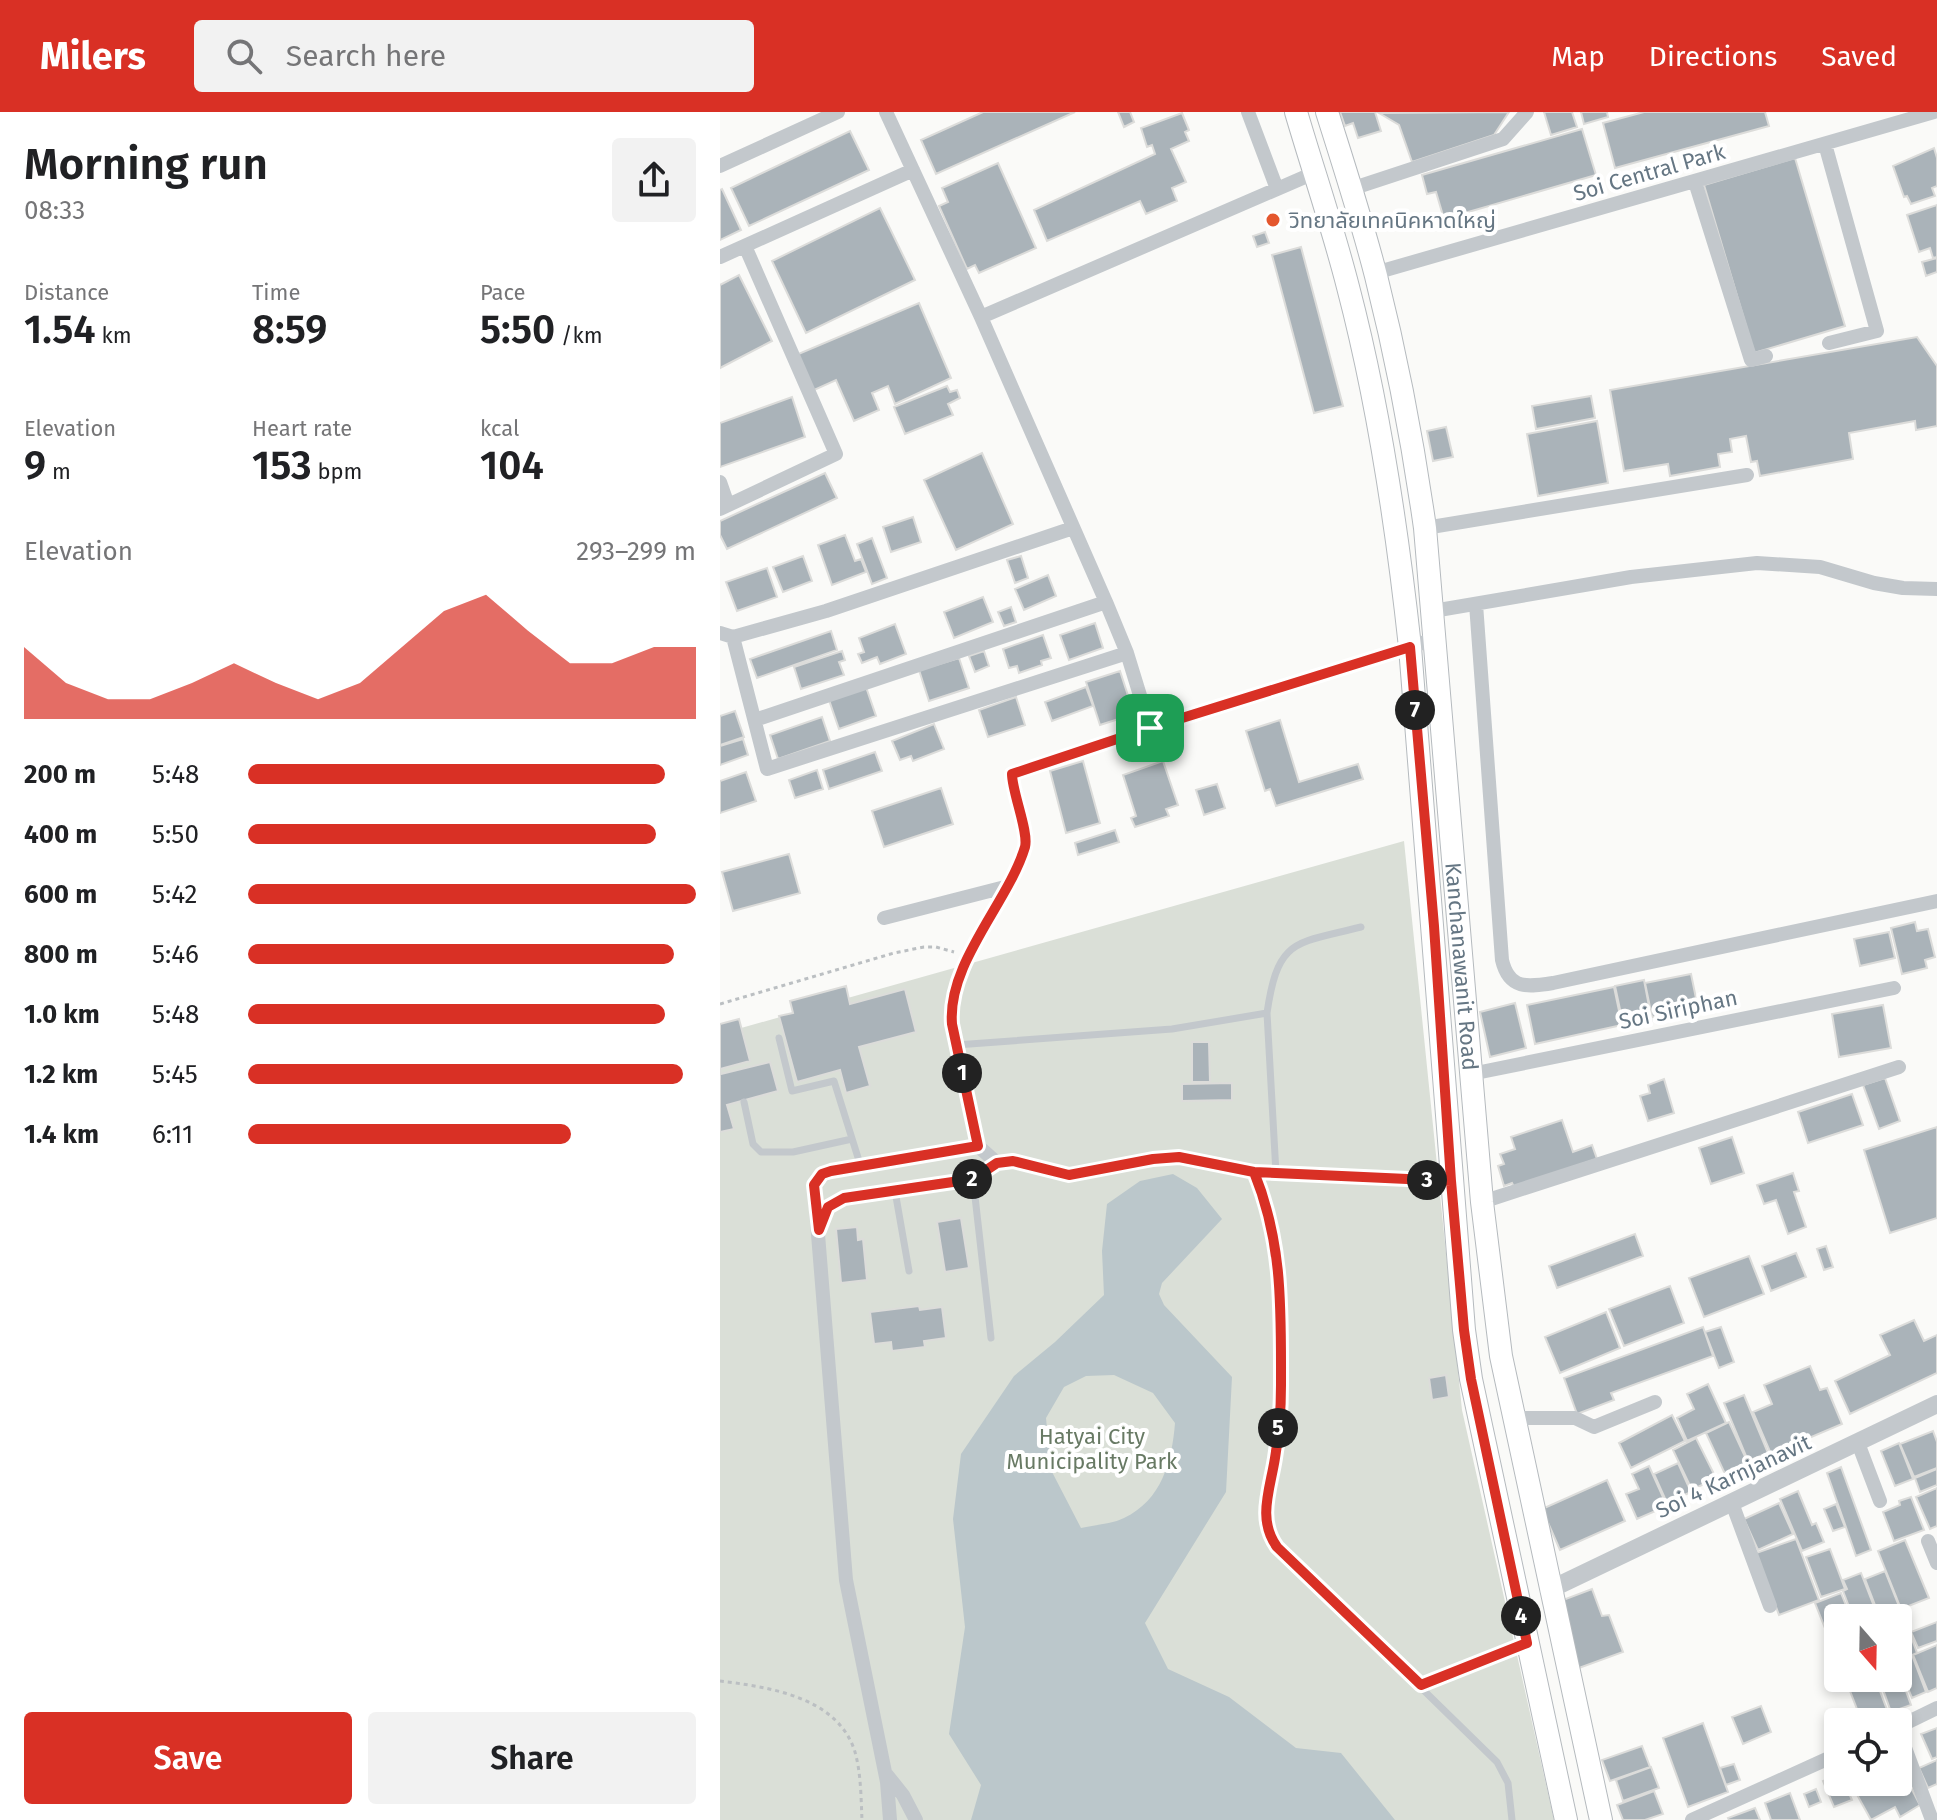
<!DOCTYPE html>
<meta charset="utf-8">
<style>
:root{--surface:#fff;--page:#f2f2f2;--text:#202124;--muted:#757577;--accent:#d93025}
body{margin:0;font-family:"Fira Sans","Noto Sans Thai",sans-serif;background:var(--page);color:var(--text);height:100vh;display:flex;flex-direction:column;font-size:30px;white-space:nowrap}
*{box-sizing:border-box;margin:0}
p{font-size:26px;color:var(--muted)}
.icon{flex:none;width:44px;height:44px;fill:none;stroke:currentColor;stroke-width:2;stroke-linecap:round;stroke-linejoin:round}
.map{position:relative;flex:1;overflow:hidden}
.panel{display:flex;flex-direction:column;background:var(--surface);width:720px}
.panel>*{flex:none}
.needle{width:52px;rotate:160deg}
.tools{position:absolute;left:1104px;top:1492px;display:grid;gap:16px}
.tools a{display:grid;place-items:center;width:88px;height:88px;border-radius:8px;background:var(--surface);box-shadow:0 4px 12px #0003;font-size:40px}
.pin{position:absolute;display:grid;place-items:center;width:68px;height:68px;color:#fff;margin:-34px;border-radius:16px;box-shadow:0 4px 12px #0006}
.km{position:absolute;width:40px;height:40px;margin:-20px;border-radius:50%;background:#222;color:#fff;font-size:22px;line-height:40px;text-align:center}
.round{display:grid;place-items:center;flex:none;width:84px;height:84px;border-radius:8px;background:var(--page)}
.overview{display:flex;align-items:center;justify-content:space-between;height:136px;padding:0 24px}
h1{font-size:44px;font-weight:600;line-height:60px}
.figures{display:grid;grid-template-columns:repeat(3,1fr);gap:12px;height:136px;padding:8px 24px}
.figures div{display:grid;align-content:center}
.figures b{font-size:40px;font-weight:600}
.figures small{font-size:22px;font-weight:400}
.figures p{font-size:22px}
.chart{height:224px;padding:16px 24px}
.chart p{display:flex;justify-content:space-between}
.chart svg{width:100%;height:144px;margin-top:8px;fill:var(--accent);opacity:.7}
.cta{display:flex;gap:16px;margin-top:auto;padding:16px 24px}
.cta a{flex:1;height:92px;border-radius:8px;background:var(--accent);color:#fff;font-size:32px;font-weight:600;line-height:92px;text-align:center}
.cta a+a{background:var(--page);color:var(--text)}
ul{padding:0 24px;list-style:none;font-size:26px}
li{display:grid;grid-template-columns:128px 96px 1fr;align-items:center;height:60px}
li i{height:20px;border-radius:10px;background:var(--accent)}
header{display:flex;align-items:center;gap:48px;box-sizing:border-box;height:112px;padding:0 40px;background:var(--accent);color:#fff}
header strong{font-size:38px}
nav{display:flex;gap:44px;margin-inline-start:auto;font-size:28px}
.search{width:560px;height:72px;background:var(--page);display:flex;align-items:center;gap:20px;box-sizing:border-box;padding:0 28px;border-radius:8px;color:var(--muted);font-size:30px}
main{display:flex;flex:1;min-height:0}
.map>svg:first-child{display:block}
</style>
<header>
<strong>Milers</strong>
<div class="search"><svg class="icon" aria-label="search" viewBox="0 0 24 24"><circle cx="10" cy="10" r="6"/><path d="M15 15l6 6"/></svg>Search here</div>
<nav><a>Map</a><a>Directions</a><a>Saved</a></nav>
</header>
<main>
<section class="panel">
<div class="overview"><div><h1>Morning run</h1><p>08:33</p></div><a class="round"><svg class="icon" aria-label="share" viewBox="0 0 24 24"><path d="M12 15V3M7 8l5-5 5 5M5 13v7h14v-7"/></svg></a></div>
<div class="figures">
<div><p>Distance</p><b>1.54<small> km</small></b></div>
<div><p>Time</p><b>8:59</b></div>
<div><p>Pace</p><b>5:50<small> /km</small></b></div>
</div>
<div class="figures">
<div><p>Elevation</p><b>9<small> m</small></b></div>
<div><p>Heart rate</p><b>153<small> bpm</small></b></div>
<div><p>kcal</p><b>104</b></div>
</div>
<div class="chart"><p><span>Elevation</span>293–299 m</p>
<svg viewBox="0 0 160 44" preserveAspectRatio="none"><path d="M0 44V22L10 33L20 38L30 38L40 33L50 27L60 33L70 38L80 33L90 22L100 11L110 6L120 17L130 27L140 27L150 22L160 22V44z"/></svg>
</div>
<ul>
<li><b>200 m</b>5:48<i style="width:93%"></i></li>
<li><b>400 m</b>5:50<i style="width:91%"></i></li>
<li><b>600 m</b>5:42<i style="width:100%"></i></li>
<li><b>800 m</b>5:46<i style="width:95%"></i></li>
<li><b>1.0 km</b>5:48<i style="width:93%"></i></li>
<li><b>1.2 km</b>5:45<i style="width:97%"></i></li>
<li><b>1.4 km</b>6:11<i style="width:72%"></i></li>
</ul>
<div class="cta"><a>Save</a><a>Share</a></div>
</section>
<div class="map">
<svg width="1217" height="1708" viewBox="0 0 1217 1708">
<rect width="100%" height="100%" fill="#fafaf8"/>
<path fill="#dadfd7" d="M 684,729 L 742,1298 L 834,1708 L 0,1708 L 0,922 Z"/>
<path fill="#bbc7cb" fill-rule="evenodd" d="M 453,1062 L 477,1076 L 502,1107 L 442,1171 L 439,1182 L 444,1193 L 512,1265 L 506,1380 L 425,1511 L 448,1557 L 509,1585 L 576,1636 L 621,1641 L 675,1708 L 251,1708 L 261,1673 L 229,1622 L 245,1515 L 233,1407 L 241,1342 L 294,1264 L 335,1230 L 384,1183 L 382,1139 L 387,1092 L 420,1069 ZM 394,1263 L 433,1281 L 455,1311 C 452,1349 442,1388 404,1406 C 392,1412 374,1413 361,1416 L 331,1358 L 326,1306 L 344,1275 L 366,1264 Z"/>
<path fill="#aab3b9" stroke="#dcdcda" stroke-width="2" d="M 263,0 L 355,0 L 216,62 L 201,28 Z
M 398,0 L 410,0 L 414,10 L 404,15 Z
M 620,0 L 655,0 L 661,19 L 638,26 L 633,11 L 625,14 Z
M 789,0 L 774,23 L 692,50 L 679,13 L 659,1 Z
M 824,0 L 852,0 L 857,15 L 831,23 Z
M 861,0 L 887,0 L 888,5 L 864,12 Z
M 924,0 L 1045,0 L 1049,14 L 895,56 L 883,11 Z
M 462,1 L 469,18 L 465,20 L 469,29 L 451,37 L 466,70 L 452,76 L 457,89 L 426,102 L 420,89 L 327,129 L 314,98 L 435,42 L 432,33 L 427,35 L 421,16 Z
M 862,17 L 876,63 L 724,107 L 716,80 L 707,82 L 702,63 Z
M 130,19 L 149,58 L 29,114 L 11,76 Z
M 1214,36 L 1217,46 L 1217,74 L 1212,76 L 1215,84 L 1191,92 L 1187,84 L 1184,85 L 1173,54 Z
M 1075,46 L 1125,214 L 1034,241 L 984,73 Z
M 278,51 L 316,136 L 259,161 L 255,153 L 247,157 L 219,94 L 228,90 L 222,76 Z
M 2,77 L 21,118 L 0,128 L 0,78 Z
M 1217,93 L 1217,145 L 1213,146 L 1210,136 L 1199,140 L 1187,103 Z
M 160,96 L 195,168 L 86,221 L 52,149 Z
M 545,120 L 549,131 L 537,135 L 533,124 Z
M 581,135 L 623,294 L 594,301 L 552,143 Z
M 1217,146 L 1217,160 L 1206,164 L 1202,150 Z
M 19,163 L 52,229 L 0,256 L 0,173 Z
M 199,191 L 231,266 L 175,292 L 168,274 L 152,281 L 159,298 L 134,309 L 116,268 L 92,279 L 76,243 Z
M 1197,225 L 1217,254 L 1217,314 L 1196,318 L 1195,309 L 1129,321 L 1133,347 L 1040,364 L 1037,349 L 1031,350 L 1026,324 L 1010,327 L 1012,340 L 998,342 L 1000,355 L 950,364 L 948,352 L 904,359 L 890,278 Z
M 227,274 L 230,280 L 237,278 L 240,286 L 228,292 L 233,303 L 185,322 L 174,295 Z
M 871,284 L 875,306 L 816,317 L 812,294 Z
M 72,285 L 85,325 L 0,355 L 0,311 Z
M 877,309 L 888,371 L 818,384 L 807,322 Z
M 726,315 L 733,345 L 713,349 L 707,319 Z
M 262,341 L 293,412 L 236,438 L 204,368 Z
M 105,361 L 117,386 L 7,437 L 0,423 L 0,409 Z
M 193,405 L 201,430 L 171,440 L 163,415 Z
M 125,423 L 135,449 L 141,447 L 146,460 L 112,473 L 98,433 Z
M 152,426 L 167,466 L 152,472 L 137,432 Z
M 83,444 L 92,469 L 63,480 L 53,455 Z
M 301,444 L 308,466 L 295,471 L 287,448 Z
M 47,456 L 57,485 L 17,499 L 6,470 Z
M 328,463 L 336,484 L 304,498 L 295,477 Z
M 263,485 L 273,510 L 234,526 L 224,500 Z
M 291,495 L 296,510 L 284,514 L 278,500 Z
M 375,511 L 383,536 L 349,548 L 340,523 Z
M 175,512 L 186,542 L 160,552 L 157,545 L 142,551 L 138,542 L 144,540 L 139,526 Z
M 111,519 L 117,538 L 37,566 L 30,547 Z
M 323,523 L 331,546 L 321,549 L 322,553 L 299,561 L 297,554 L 289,556 L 283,537 Z
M 122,539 L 125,548 L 119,550 L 124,563 L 81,577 L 74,555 Z
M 264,539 L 269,554 L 255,560 L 249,544 Z
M 239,546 L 249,576 L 209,589 L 199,558 Z
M 400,559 L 414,602 L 380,613 L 366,570 Z
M 146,575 L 156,604 L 119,617 L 109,588 Z
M 366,575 L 373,594 L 332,609 L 325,590 Z
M 296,585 L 305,613 L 268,625 L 259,598 Z
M 15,599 L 24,625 L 0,633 L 0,604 Z
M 102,605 L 110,629 L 58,647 L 50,623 Z
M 560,608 L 579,670 L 638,652 L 643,667 L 556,694 L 550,677 L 545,679 L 526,619 Z
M 214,612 L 224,637 L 193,649 L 191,644 L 180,648 L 172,629 Z
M 23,627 L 28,643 L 0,653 L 0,634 Z
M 155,640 L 162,659 L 109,677 L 103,658 Z
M 363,649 L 380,711 L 346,721 L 330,659 Z
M 443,649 L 458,693 L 446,697 L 449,704 L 415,715 L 411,706 L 416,704 L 403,663 Z
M 97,658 L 103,677 L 75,686 L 69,668 Z
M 26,660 L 36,689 L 0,701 L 0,669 Z
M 497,672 L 505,696 L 484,703 L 476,678 Z
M 221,676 L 233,712 L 164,735 L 152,699 Z
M 395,718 L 399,730 L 358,743 L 355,731 Z
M 69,742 L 80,781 L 13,799 L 2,760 Z
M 1195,810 L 1197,819 L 1208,817 L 1215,845 L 1205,848 L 1207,856 L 1182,862 L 1171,816 Z
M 1169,820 L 1175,846 L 1140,854 L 1134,827 Z
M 971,862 L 978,896 L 932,905 L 925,871 Z
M 924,868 L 932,910 L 904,916 L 895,874 Z
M 126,874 L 130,892 L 185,877 L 196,920 L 139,935 L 150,974 L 126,981 L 120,958 L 77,970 L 59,904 L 73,901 L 70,889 Z
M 894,875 L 902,913 L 815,932 L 807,893 Z
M 795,891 L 806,936 L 770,945 L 760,900 Z
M 1163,893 L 1171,936 L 1119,945 L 1112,902 Z
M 19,907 L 30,949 L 0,957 L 0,912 Z
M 472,930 L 489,930 L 490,970 L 472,970 Z
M 50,950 L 58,979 L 7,993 L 14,1017 L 0,1020 L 0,957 L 1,962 Z
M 1165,966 L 1180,1009 L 1159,1017 L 1143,973 Z
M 944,967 L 954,1001 L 928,1009 L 920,984 L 930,981 L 928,973 Z
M 512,971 L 512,988 L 462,989 L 462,972 Z
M 1132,982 L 1143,1013 L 1088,1031 L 1078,1000 Z
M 842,1008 L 853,1040 L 872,1033 L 877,1047 L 794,1075 L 792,1071 L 784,1074 L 778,1054 L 784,1052 L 780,1042 L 795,1037 L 791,1025 Z
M 1217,1015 L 1217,1106 L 1170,1121 L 1144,1038 Z
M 1012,1025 L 1024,1061 L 991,1072 L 979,1036 Z
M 1073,1061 L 1079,1079 L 1074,1080 L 1086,1115 L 1068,1122 L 1056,1088 L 1044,1092 L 1037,1073 Z
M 241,1106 L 249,1156 L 225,1160 L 217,1110 Z
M 137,1115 L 138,1128 L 143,1127 L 147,1168 L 121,1171 L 116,1117 Z
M 915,1122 L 923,1144 L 837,1176 L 829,1154 Z
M 1106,1134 L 1113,1155 L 1104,1158 L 1097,1137 Z
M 1076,1141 L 1086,1165 L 1051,1179 L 1042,1154 Z
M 1029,1144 L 1044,1182 L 984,1205 L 969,1166 Z
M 950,1174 L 964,1211 L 904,1234 L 889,1197 Z
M 199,1194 L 200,1198 L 222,1195 L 226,1226 L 204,1229 L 205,1235 L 172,1239 L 171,1230 L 154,1232 L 150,1200 Z
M 886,1200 L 900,1236 L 840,1261 L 825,1225 Z
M 1194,1208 L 1204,1229 L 1217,1223 L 1217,1261 L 1130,1302 L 1115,1269 L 1170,1243 L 1160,1223 Z
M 983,1215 L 993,1244 L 891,1281 L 894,1288 L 857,1302 L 844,1266 Z
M 1001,1215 L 1014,1250 L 999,1256 L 985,1220 Z
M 1090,1254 L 1100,1278 L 1107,1276 L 1122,1312 L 1051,1342 L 1033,1300 L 1052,1292 L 1044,1273 Z
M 726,1263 L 729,1285 L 712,1288 L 709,1266 Z
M 988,1272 L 1006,1311 L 967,1329 L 957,1306 L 974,1297 L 967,1282 Z
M 1024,1283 L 1048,1341 L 1028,1349 L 1004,1291 Z
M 952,1303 L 965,1329 L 911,1356 L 899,1331 Z
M 1009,1310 L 1028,1351 L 1005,1362 L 986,1321 Z
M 1213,1319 L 1217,1330 L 1217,1356 L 1194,1365 L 1180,1332 Z
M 976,1326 L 996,1366 L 972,1378 L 953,1338 Z
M 1179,1331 L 1193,1367 L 1175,1374 L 1161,1339 Z
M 958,1351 L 971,1380 L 947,1391 L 934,1362 Z
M 929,1354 L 947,1394 L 917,1407 L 906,1382 L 919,1377 L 912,1362 Z
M 1121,1355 L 1151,1438 L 1136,1444 L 1107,1361 Z
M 1217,1357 L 1217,1373 L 1200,1380 L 1195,1366 Z
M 887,1368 L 905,1409 L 840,1438 L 822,1397 Z
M 1217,1376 L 1217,1414 L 1210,1417 L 1196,1385 Z
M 1078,1379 L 1092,1413 L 1096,1411 L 1104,1430 L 1082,1439 L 1060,1387 Z
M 1191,1385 L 1204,1418 L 1174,1429 L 1163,1400 L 1180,1393 L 1179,1389 Z
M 1059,1391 L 1073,1422 L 1038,1438 L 1024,1407 Z
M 1116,1392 L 1125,1415 L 1113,1419 L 1104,1397 Z
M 1076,1427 L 1099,1488 L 1059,1503 L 1036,1441 Z
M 1185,1428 L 1209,1486 L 1181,1497 L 1158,1439 Z
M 1110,1437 L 1125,1477 L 1101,1485 L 1086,1445 Z
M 1165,1459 L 1188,1517 L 1178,1520 L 1178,1506 L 1160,1506 L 1145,1467 Z
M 1141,1461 L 1155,1497 L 1133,1505 L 1123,1479 L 1127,1477 L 1123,1468 Z
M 872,1477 L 882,1504 L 889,1503 L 903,1540 L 859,1556 L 835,1491 Z
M 1121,1481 L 1131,1506 L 1118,1506 L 1118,1549 L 1095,1491 Z
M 1217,1510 L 1217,1529 L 1198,1536 L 1191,1520 Z
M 1189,1519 L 1197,1541 L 1192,1543 L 1206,1580 L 1192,1586 L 1178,1551 L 1178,1523 Z
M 1217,1533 L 1217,1576 L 1208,1580 L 1193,1543 Z
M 1178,1557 L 1191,1593 L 1171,1600 L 1159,1566 L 1178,1566 Z
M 1125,1566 L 1155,1566 L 1169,1603 L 1150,1610 L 1142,1610 Z
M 1041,1594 L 1051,1620 L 1023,1632 L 1012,1605 Z
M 983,1611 L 1008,1680 L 968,1695 L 943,1626 Z
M 1217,1616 L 1217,1645 L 1212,1647 L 1201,1622 Z
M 922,1634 L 930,1655 L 890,1669 L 882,1648 Z
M 1217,1648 L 1217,1672 L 1208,1676 L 1199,1656 Z
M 1014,1652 L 1020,1668 L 1006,1673 L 1000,1656 Z
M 931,1655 L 939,1676 L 903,1689 L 896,1668 Z
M 1118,1663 L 1118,1670 L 1124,1670 L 1132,1688 L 1114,1695 L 1103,1669 Z
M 1130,1670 L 1177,1670 L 1179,1675 L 1188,1670 L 1200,1693 L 1180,1705 L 1175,1695 L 1151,1708 Z
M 1096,1677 L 1101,1690 L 1089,1695 L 1084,1682 Z
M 934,1679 L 943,1702 L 925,1708 L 903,1708 L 897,1693 Z
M 1070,1681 L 1080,1708 L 1051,1708 L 1045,1691 Z
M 1035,1696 L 1040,1708 L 1009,1708 L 1008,1706 Z"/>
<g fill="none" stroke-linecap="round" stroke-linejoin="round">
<defs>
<g id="primary">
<path d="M 576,0 C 593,58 613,116 628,175 C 659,293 677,415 690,535 L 744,1218 L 751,1267 L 846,1708"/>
<path id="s1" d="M 607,0 C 624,54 642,109 656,164 C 677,247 693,331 705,416 L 762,1090 L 781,1244 L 881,1708"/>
</g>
</defs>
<use href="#primary" stroke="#b5babe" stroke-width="24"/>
<path stroke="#bbbfc2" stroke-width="3" stroke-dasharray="4 4" stroke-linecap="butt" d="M 0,892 L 174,841 L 204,835 L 216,835 L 234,840
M 0,1569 C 49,1575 118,1585 135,1640 C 141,1661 141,1686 142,1708"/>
<path stroke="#c3c8cc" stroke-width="7" d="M 547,901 C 558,826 574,832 641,815
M 59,926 L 72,979 L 114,969 L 140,1052
M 236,933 L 452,917 L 547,901 L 556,1061
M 24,990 L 33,1032 L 41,1040 L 73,1040 L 132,1027
M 534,1060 C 562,1131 562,1197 561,1273 C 560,1297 559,1323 555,1347 C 549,1378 537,1407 557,1435 L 777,1650 L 788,1671 L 792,1708
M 253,1067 L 271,1226
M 175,1079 L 189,1159
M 701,1573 L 805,1532"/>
<path stroke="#c3c8cc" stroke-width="14" d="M 166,0 L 261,205 L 386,490 L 407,541 L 430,616
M 528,0 L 557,77
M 1105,32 L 1157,219 L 1109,231
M 0,54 L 118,0
M 975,70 L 1031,248 L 1046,244
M 631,77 L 783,27 L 807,0
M 0,145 L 193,58
M 655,161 L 1214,0
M 261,205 L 594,61
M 0,370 L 8,393
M 0,397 L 116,342 L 25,134
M 705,416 L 1027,363
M 756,492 L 782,848 C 789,878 808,875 833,871 L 1217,789
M 713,499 L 911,465 L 1037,451 L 1100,455 L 1154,471 L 1183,476 L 1217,477
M 0,521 L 13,525 L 47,657 L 407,541
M 13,525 L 106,499 L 353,416
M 35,608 L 386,490
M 164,806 L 285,775
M 751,962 L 1174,876
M 258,1034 L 232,912 C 227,852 287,791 305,735 C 309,721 293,680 292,662 L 430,616 L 715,527
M 762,1090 L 1179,955
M 100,1115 L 108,1095 L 124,1086 L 253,1067 L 277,1051 L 293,1049 L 349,1063 L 433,1047 L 459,1045 L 534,1060 L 731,1069
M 794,1306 L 855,1306 L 874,1315 L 935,1290
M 1138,1331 L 1160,1389
M 1012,1391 L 1050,1494
M 1208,1429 L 1217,1451
M 1178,1615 L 1217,1596
M 1178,1617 L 1212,1708
M 167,1663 L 183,1683 L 196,1708
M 170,1708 L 167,1670 L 126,1468 L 94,1073 L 97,1067 L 111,1059 L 258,1034 L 277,1051
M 972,1708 L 1118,1642"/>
<path stroke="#c3c8cc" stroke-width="18" d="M 829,1478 L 1217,1292"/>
<use href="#primary" stroke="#fff" stroke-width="22"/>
</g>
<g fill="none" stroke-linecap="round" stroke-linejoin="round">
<defs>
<path id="route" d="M 430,616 L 292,662 C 292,680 309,720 305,735 C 288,791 227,851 232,912 L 258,1034 L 111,1059 L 102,1062 L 94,1073 L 99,1118 L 108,1095 L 124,1086 L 253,1067 L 277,1051 L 293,1049 L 349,1063 L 433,1047 L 459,1045 L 534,1060 L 731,1069 L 744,1218 L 751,1267 L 807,1531 L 701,1573 L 557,1435 C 537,1407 550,1378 555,1346 C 559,1323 561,1297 561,1273 C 561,1197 563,1131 534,1060 L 556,1061 L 731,1069 L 714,814 L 690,535 L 430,616"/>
</defs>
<use href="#route" stroke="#fff" stroke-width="16"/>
<use href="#route" stroke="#d93025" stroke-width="10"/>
</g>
<circle fill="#e4572e" stroke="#fff" stroke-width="3" cx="553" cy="108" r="8"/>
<g text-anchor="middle" stroke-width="8" stroke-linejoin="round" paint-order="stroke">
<g font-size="22" fill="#657683" stroke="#fff">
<text transform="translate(929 60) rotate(-16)" y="8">Soi Central Park</text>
<text dy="8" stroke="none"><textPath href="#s1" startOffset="868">Kanchanawanit Road</textPath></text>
<text transform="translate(958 897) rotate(-12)" y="8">Soi Siriphan</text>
<text transform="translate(1013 1364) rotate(-25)" y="8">Soi 4 Karnjanavit</text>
</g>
<g font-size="22" fill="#657683" stroke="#fff" text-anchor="start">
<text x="569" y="116">วิทยาลัยเทคนิคหาดใหญ่</text>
</g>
<g font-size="22" fill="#687a64" stroke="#fff">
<text x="372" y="1332">Hatyai City<tspan x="372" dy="25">Municipality Park</tspan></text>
</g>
</g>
</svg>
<div class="tools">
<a><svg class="needle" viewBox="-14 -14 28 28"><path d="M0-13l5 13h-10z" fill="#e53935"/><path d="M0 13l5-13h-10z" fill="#757577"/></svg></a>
<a><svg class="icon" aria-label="locate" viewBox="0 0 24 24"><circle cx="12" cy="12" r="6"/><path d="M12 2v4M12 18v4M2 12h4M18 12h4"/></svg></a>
</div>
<div class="pin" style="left:430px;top:616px;background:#1e9e55"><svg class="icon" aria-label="arrive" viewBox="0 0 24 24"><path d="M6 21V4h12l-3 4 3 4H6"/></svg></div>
<b class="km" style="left:242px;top:961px">1</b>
<b class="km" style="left:252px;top:1067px">2</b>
<b class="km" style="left:707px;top:1068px">3</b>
<b class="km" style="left:801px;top:1504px">4</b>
<b class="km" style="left:558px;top:1316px">5</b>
<b class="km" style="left:695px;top:598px">7</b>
</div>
</main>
